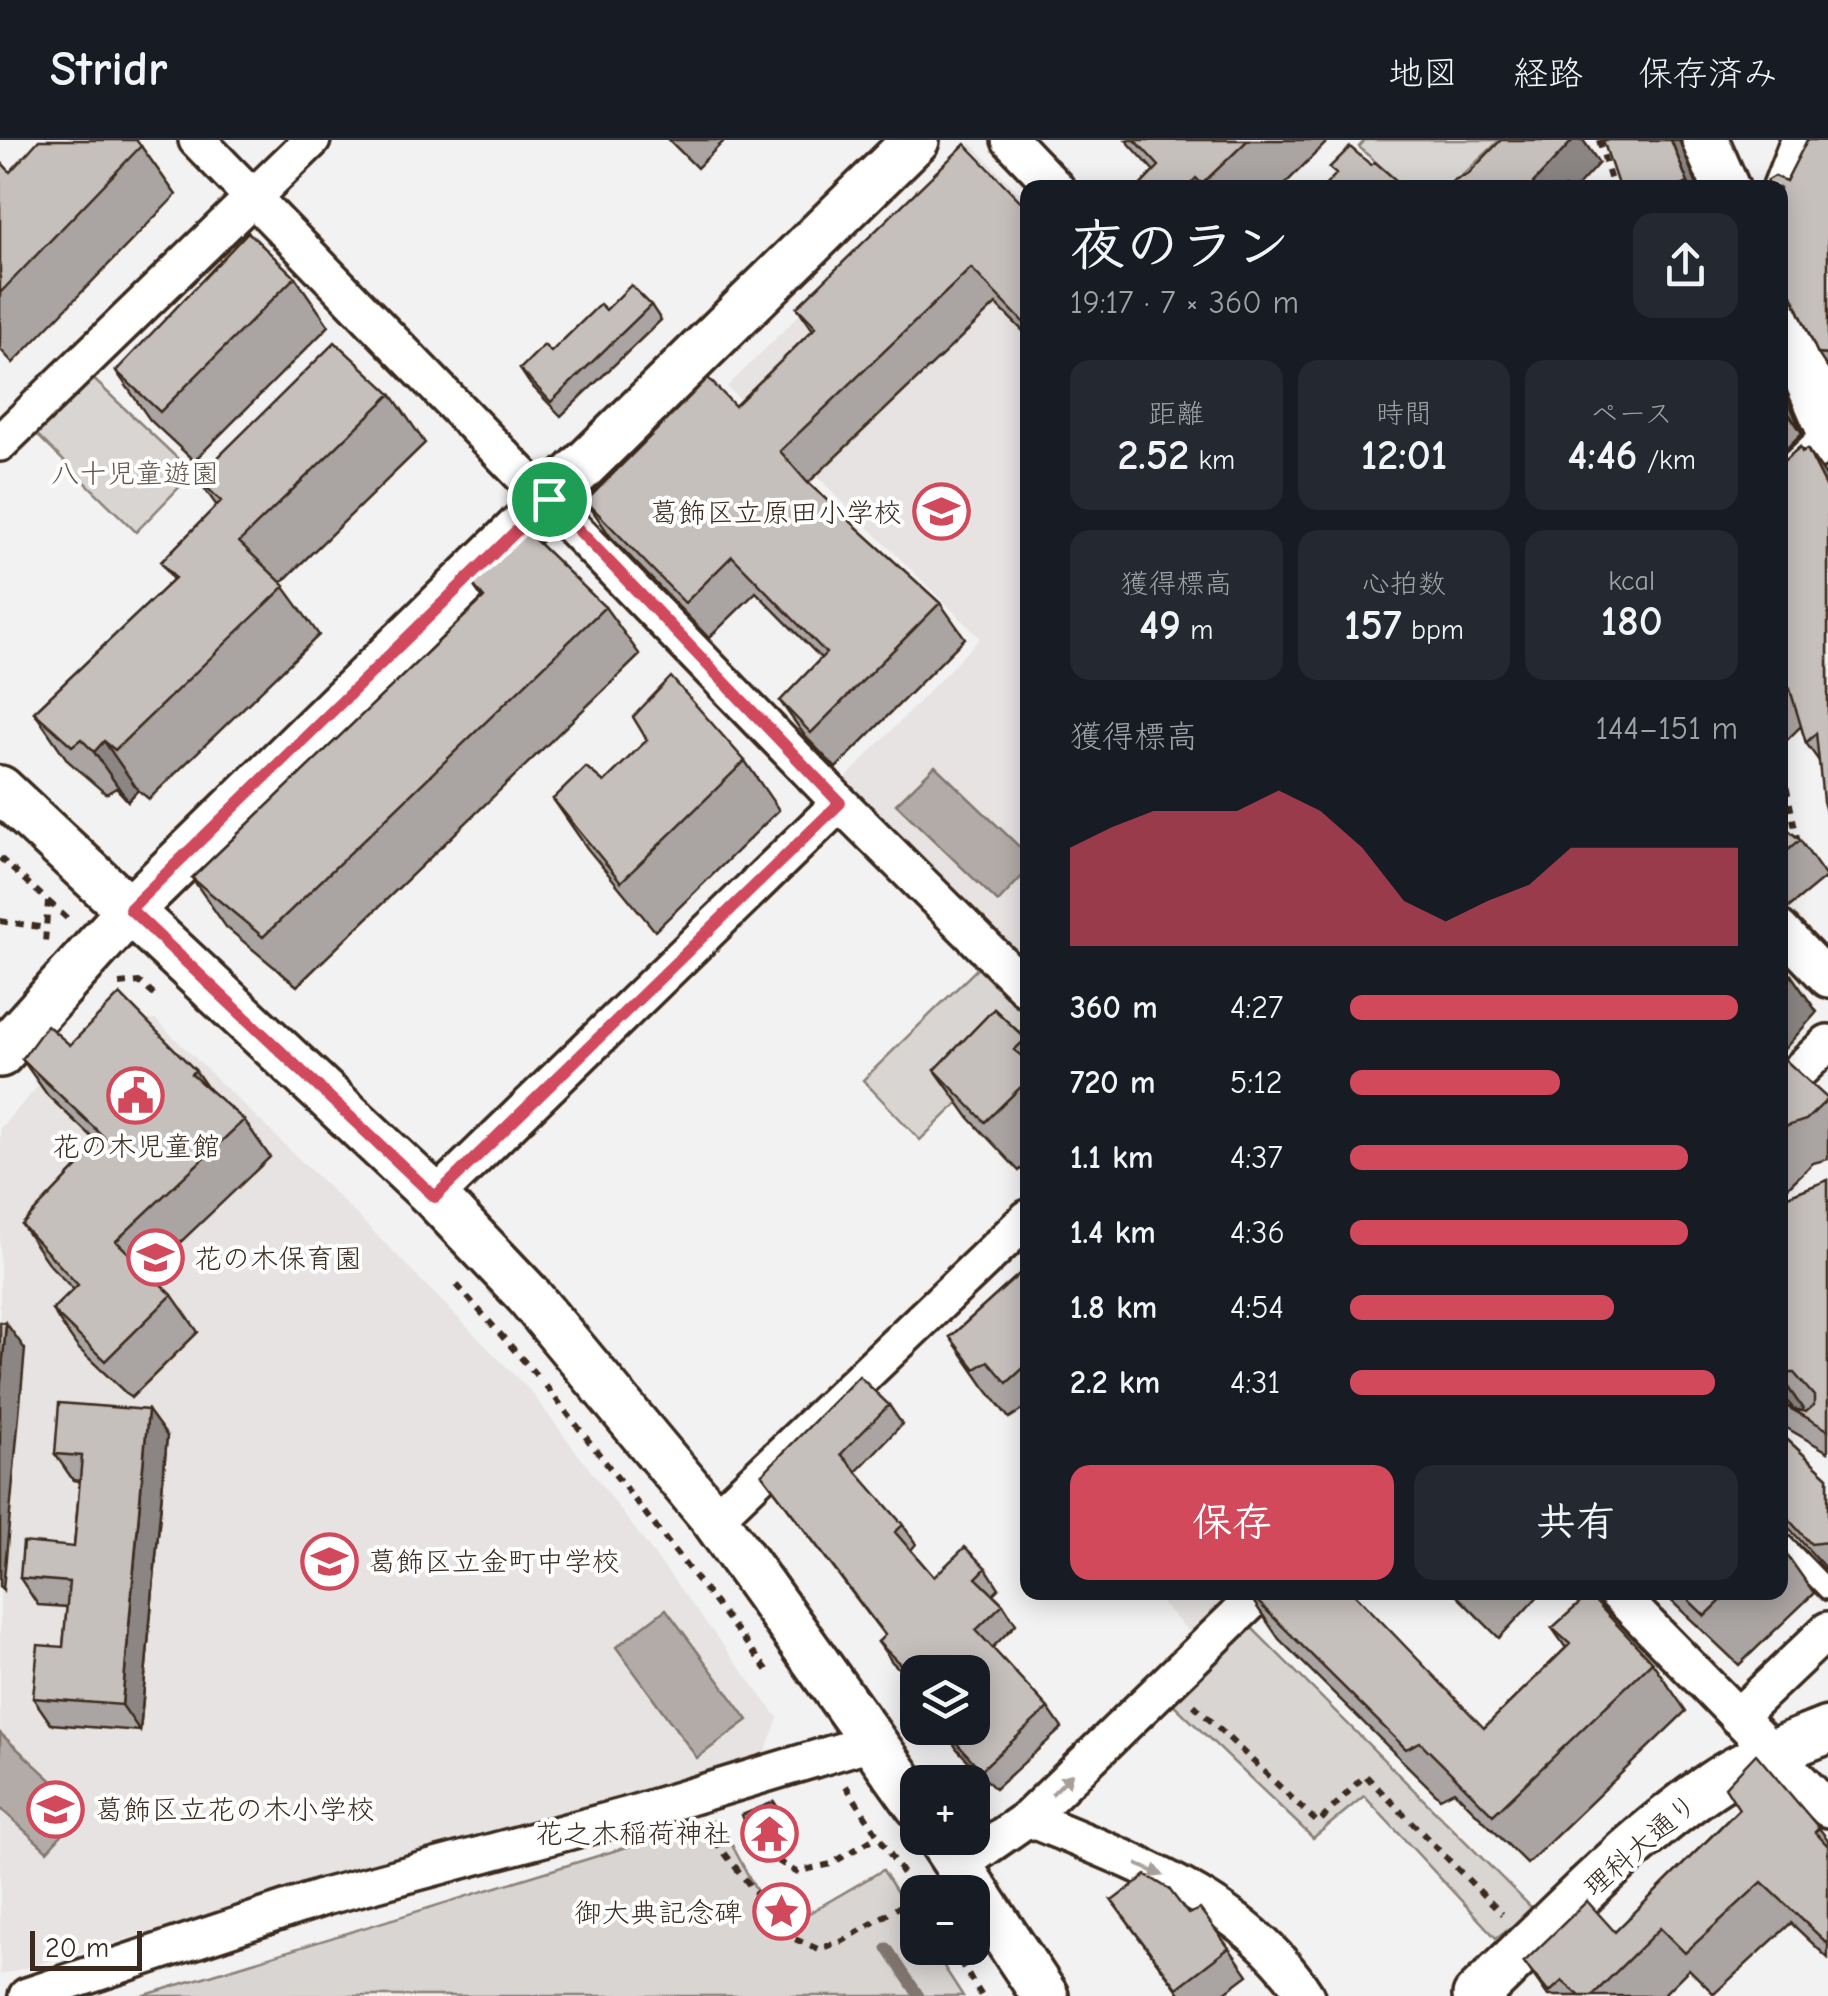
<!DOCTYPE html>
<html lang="ja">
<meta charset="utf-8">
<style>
:root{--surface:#171b24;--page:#242831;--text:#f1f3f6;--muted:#9ea1a6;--line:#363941;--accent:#d1495b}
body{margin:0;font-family:"Comic Neue","Klee One",sans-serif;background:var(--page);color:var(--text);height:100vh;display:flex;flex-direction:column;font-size:38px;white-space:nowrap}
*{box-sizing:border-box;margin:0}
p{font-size:32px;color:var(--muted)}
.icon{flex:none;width:55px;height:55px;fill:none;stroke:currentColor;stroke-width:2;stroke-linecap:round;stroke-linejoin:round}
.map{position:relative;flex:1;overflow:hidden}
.sheet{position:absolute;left:1020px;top:40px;width:768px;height:1420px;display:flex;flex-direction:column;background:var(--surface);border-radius:20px;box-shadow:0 5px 25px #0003}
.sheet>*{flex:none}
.fabs{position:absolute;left:900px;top:1515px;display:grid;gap:20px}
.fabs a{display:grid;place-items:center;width:90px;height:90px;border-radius:20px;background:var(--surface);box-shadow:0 5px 25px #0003;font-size:50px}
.scale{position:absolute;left:30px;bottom:25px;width:112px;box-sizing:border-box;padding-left:10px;border:5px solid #3b2a1e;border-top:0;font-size:28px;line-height:35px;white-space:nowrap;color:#3b2a1e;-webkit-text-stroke:8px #fff;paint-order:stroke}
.pin{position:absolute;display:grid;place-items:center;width:85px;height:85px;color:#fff;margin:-42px;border:5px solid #fff;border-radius:50%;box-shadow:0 2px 10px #0007}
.round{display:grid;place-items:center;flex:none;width:105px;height:105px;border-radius:20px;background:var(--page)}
.headline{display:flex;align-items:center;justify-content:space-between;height:170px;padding:0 50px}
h1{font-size:55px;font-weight:600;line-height:75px}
.figures{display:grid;grid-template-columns:repeat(3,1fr);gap:15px;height:170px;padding:10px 50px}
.figures div{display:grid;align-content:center;border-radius:20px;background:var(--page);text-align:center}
.figures b{font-size:42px;font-weight:600}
.figures small{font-size:28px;font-weight:400}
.figures p{font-size:28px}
.chart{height:280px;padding:20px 50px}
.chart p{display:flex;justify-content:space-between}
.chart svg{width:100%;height:180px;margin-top:10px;fill:var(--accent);opacity:.7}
.action{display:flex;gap:20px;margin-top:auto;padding:20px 50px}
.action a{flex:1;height:115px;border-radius:20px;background:var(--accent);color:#fff;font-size:40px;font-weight:600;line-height:115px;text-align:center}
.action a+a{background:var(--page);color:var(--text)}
ul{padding:0 50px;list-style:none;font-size:32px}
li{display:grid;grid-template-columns:160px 120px 1fr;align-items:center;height:75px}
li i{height:25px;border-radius:12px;background:var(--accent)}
header{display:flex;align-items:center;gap:60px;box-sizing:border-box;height:140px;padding:0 50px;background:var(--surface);border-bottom:2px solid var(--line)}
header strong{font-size:48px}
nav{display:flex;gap:55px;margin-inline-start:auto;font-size:35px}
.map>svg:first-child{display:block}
</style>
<header>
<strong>Stridr</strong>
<nav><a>地図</a><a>経路</a><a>保存済み</a></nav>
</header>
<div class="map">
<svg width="1828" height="1856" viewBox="0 0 1828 1856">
<rect width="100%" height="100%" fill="#f3f2f2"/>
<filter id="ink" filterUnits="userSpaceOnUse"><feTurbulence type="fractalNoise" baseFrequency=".01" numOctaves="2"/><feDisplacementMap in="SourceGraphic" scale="20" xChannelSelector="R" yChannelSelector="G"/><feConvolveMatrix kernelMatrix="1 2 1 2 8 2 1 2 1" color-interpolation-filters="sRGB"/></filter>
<g filter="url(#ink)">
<path fill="#e6e3e2" d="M 971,3 L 1027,61 L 1027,830 L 842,642 L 980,498 L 727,247 Z
M 156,880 L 360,1078 L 531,1252 L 778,1578 L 763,1618 L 0,1835 L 0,988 L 97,882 Z
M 1152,1453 L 1243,1453 L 1194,1497 Z"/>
<path fill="#d8d5d2" stroke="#8a8078" stroke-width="2.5" d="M 1365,0 L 1500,0 L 1449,48 L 1403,47 L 1359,7 Z
M 85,231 L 193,333 L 136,392 L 28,286 Z
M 987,819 L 1027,862 L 1027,896 L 920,1000 L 863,940 Z
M 1250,1486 L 1534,1770 L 1496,1798 L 1364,1656 L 1313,1698 L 1170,1561 Z
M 718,1679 L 778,1791 L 883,1730 L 917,1784 L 918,1808 L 932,1808 L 963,1856 L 142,1856 Z"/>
<path fill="#b2aba7" stroke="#827770" stroke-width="2.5" d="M 935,626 L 1027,714 L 1027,731 L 998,762 L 896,664 Z
M 666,1469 L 748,1580 L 697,1618 L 616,1507 Z
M 0,1593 L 84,1670 L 47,1711 L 0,1668 Z"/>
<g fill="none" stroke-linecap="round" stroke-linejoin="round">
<path stroke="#827770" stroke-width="11" d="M 887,1808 L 919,1856"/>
<defs>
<path id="service" d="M 1780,1401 L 1828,1450"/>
<path id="minor" d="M 197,0 L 840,663 L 1028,850
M 1010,0 L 1056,48
M 1780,49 L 1799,0
M 0,303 L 312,0
M 1780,344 L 1828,298
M 1780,789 L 1828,839
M 1780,949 L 1828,903
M 435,1057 L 840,663
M 714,1379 L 1028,1078
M 1616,1452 L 1828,1669
M 1737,1577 L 1828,1490
M 1028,1678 C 1128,1720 1245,1759 1306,1856
M 959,1726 L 1028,1678 L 1261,1452
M 27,1856 L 324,1757 L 626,1676 L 874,1601"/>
<path id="tertiary" d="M 1705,0 L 1726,48
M 1780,176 L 1828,286
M 0,649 L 435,1057 L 527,1154 L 714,1379 L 918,1665
M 0,914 L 131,769 L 916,0
M 940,1698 L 1045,1856
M 1476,1856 C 1552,1784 1624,1705 1710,1646 C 1746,1621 1788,1606 1828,1590"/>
</defs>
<use href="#service" stroke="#3b2a1e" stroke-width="25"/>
<use href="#minor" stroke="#3b2a1e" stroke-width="42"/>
<use href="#tertiary" stroke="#3b2a1e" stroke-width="52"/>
<path stroke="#3b2a1e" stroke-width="6" stroke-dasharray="8 8" stroke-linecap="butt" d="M 1599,0 L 1613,48
M 1780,616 L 1798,703
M 0,718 L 48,761 L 45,803
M 49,762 L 69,780
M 0,781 L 46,788
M 119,844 L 139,842 L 160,860
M 457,1145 L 538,1237
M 546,1246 L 772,1536
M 1194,1565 L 1318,1683 L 1365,1635 L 1502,1774
M 846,1646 L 918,1757
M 705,1688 L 790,1797 L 818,1809 L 843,1801 L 917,1756
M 778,1721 L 796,1732 L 831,1724 L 878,1696
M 951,1808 L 982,1856"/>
<use href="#service" stroke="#fff" stroke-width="18"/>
<use href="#minor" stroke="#fff" stroke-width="35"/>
<use href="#tertiary" stroke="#fff" stroke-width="45"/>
</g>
<path fill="#aaa5a3" stroke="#3b2a1e" stroke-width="2.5" d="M 669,0 L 725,0 L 697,28 Z
M 1126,0 L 1328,0 L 1328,1 L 1281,48 L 1138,48 L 1154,31 Z
M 1828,0 L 1828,229 L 1818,214 L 1791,154 L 1780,152 L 1780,48 Z
M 141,6 L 176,55 L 13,223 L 0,209 L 0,21 L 10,32 Z
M 1028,69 L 1028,196 L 996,164 L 808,343 L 940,463 L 965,498 L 836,628 L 805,596 L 780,561 L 821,518 L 756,452 L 709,498 L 610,396 L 586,361 L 735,266 L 813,190 L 797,167 Z
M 295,137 L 329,186 L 194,321 L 150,280 L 116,231 Z
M 651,165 L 661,180 L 561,276 L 530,244 L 520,229 L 551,212 L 606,170 Z
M 1780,241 L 1802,293 L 1780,315 Z
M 391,254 L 425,303 L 281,443 L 319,495 L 149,659 L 138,650 L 128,661 L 116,648 L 106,654 L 68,621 L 34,572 L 173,440 L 161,422 L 217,366 L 197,338 Z
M 1800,307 L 1803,311 L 1807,309 L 1828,339 L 1828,679 L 1819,621 L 1806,603 L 1801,586 L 1780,607 L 1780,324 Z
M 470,441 L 605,467 L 640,515 L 297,846 L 226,787 L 192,738 L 483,459 Z
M 745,621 L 779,670 L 655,791 L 587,708 L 553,659 L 604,642 Z
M 1780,656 L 1788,668 L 1780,677 Z
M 1780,683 L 1800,700 L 1826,737 L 1787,769 L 1780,771 Z
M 994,869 L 1028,901 L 1028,1023 L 1019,1031 L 970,979 L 935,930 Z
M 70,905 L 208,949 L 244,980 L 270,1017 L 149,1132 L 172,1155 L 198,1192 L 131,1258 L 78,1208 L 52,1170 L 73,1149 L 48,1123 L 22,1085 L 99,1004 L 48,956 L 22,919 Z
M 1780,916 L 1828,960 L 1828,1019 L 1813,1023 L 1780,1055 Z
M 1828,1040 L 1828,1312 L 1780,1284 L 1780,1059 Z
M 1028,1126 L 1028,1276 L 1022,1270 L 1009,1278 L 984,1246 L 950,1197 Z
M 889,1265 L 902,1284 L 856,1332 L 903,1385 L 916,1404 L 911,1410 L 934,1437 L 986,1428 L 999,1448 L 993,1454 L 1003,1464 L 1016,1484 L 992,1508 L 1048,1568 L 1062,1588 L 995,1649 L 957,1609 L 944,1589 L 972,1588 L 918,1532 L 918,1547 L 892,1522 L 878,1502 L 885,1496 L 762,1334 Z
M 1780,1293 L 1828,1337 L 1828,1431 L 1780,1378 Z
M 167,1296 L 140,1591 L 51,1584 L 33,1558 L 63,1507 L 67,1467 L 38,1465 L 20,1438 L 74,1407 L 80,1341 L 73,1340 L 55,1314 Z
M 1780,1405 L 1814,1453 L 1739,1525 L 1662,1452 L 1780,1452 Z
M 1247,1452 L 1484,1588 L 1566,1508 L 1552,1488 L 1652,1522 L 1686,1571 L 1527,1724 L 1454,1651 L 1440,1658 L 1279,1499 Z
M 1453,1452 L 1542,1452 L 1499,1498 Z
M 774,1662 L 780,1671 L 791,1699 L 759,1712 L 753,1703 Z
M 1739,1669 L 1819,1688 L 1828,1700 L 1828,1818 L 1791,1783 L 1714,1854 L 1689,1829 L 1662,1856 L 1548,1856 L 1524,1822 L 1615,1792 Z
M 1112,1761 L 1229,1808 L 1248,1835 L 1220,1856 L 1182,1856 Z"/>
<path fill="#8b8684" stroke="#3b2a1e" stroke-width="2.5" d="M 1573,0 L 1583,0 L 1599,23 L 1576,48 L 1536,48 L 1533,43 Z
M 1671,0 L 1679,0 L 1698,48 L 1691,48 L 1688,43 Z
M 1780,241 L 1802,293 L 1783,265 L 1780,259 Z
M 1807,309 L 1828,339 L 1828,350 Z
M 104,601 L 138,650 L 128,661 L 94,612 Z
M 1791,835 L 1817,872 L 1780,914 L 1780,848 Z
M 195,930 L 221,967 L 191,934 Z
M 6,1183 L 25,1209 L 3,1450 L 0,1446 L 0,1252 Z
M 1780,1236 L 1803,1269 L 1802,1275 L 1788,1267 L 1780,1255 Z
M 148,1270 L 167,1296 L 140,1591 L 122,1565 Z
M 774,1662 L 780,1671 L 791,1699 L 785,1690 Z"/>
<path fill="#c6c0bd" stroke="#3b2a1e" stroke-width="2.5" d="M 39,0 L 136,0 L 141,6 L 0,153 L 0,21 L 10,32 Z
M 1135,0 L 1248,0 L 1202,44 L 1196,38 L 1187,48 L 1138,48 L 1159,26 Z
M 1501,0 L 1573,0 L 1533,43 L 1537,48 L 1445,48 L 1454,40 L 1468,34 Z
M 1603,0 L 1671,0 L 1688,43 L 1677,48 L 1619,48 Z
M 1807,0 L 1828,0 L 1828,215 L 1818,214 L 1784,137 L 1780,132 L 1780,48 L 1765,48 L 1768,40 L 1775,36 L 1786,41 Z
M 965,4 L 1028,69 L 1028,187 L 971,128 L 780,311 L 807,342 L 940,463 L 811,593 L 780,561 L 826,513 L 732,416 L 685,463 L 586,361 L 708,238 L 735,266 L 816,187 L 797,167 Z
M 1350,7 L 1371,25 L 1375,22 L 1405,48 L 1323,48 L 1336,34 L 1329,28 Z
M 248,92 L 295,137 L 160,272 L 116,231 Z
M 631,145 L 651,165 L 551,262 L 520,229 L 544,205 L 551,212 L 600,164 L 606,170 Z
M 335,202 L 391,254 L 239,402 L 285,446 L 115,610 L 104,601 L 94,612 L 81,599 L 72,606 L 34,572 L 175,438 L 161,422 L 221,361 L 197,338 Z
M 1800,307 L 1802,312 L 1807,309 L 1828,350 L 1828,679 L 1823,661 L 1816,593 L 1806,603 L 1790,549 L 1780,559 L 1780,324 Z
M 526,391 L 605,467 L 263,797 L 192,738 L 484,458 L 470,441 Z
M 671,537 L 745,621 L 621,742 L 553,659 L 586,627 L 604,642 L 647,600 L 633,577 Z
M 1780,683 L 1800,700 L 1780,717 Z
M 1780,824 L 1791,835 L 1780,848 Z
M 120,854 L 195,930 L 191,934 L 244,980 L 116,1101 L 172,1155 L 105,1221 L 52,1170 L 78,1145 L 22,1085 L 105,998 L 22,919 L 47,885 L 70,905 Z
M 994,869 L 1026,899 L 1014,910 L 1028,921 L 1028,940 L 985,982 L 935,930 Z
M 1780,916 L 1781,916 L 1828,959 L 1806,980 L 1787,986 L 1780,993 Z
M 1828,1040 L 1828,1290 L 1780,1262 L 1780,1254 L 1794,1269 L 1806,1272 L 1814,1265 L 1814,1256 L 1794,1233 L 1780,1233 L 1780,1059 Z
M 1028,1126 L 1028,1224 L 1007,1243 L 988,1221 L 975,1229 L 950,1197 Z
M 0,1182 L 6,1183 L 0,1252 Z
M 859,1236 L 889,1265 L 841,1314 L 903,1385 L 895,1392 L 934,1437 L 965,1407 L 986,1428 L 976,1438 L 1003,1464 L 976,1490 L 1048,1568 L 981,1630 L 944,1589 L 946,1588 L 972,1588 L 972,1532 L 918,1532 L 918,1542 L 878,1502 L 885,1495 L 762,1334 Z
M 59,1263 L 148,1270 L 122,1565 L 33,1558 L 38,1505 L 63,1507 L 69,1442 L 20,1438 L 23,1402 L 74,1407 L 82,1316 L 55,1314 Z
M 1780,1293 L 1828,1337 L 1828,1402 L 1811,1404 L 1780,1370 Z
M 1248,1452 L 1353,1452 L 1484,1588 L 1570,1504 L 1552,1488 L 1589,1455 L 1652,1522 L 1493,1675 L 1420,1602 L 1406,1609 Z
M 1680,1452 L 1730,1452 L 1705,1476 Z
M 1756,1614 L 1819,1688 L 1815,1692 L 1828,1706 L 1828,1804 L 1762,1742 L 1685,1813 L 1660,1788 L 1592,1856 L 1580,1856 L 1562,1841 L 1549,1853 L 1524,1822 L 1587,1761 L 1615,1792 L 1739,1669 L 1725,1647 Z
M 774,1662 L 785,1690 L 753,1703 L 742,1675 Z
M 1146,1735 L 1169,1749 L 1188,1774 L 1200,1769 L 1229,1808 L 1177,1848 L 1112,1761 Z"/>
<defs><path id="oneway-solid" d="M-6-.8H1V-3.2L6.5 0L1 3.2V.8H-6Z" transform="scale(2.5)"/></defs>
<g fill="#a79f9a">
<use href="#oneway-solid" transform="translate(1062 1644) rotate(-45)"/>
<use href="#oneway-solid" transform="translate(1150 1730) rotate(23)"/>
</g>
</g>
<g fill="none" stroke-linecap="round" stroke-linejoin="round" filter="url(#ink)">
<defs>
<path id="route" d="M 549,359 L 840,663 L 435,1057 L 130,769 Z"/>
</defs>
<use href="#route" stroke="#fff" stroke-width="20"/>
<use href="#route" stroke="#d1495b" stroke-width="12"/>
</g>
<defs>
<symbol id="school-ring" viewBox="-11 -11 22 22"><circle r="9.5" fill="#fff" stroke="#d1495b" stroke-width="1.5"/><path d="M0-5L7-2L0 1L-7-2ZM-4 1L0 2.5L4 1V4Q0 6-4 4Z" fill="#d1495b"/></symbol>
<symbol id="civic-ring" viewBox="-11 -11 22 22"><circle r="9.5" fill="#fff" stroke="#d1495b" stroke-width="1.5"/><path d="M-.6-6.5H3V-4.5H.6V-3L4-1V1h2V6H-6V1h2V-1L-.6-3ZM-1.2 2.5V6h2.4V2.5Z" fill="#d1495b"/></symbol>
<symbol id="temple-ring" viewBox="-11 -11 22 22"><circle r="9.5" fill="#fff" stroke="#d1495b" stroke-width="1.5"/><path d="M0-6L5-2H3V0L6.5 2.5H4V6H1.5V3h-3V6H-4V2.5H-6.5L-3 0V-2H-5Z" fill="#d1495b"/></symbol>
<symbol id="sight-ring" viewBox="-11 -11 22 22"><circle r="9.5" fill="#fff" stroke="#d1495b" stroke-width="1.5"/><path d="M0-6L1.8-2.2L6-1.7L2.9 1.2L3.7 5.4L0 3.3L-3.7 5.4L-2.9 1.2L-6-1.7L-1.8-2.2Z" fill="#d1495b"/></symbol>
</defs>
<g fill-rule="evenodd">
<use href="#school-ring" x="910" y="340" width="63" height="63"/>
<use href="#civic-ring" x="104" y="924" width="63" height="63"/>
<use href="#school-ring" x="124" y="1086" width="63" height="63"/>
<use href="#school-ring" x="298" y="1390" width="63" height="63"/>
<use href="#school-ring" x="24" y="1638" width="63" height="63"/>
<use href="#temple-ring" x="738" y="1662" width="63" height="63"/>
<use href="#sight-ring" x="750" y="1740" width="63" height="63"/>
</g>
<g text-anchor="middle" stroke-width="8" stroke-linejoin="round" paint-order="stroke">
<g font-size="28" fill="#62554b" stroke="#fff">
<text x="135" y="343">八十児童遊園</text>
</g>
<g font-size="28" fill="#3b2a1e" stroke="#fff" text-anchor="end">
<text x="902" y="382">葛飾区立原田小学校</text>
<text x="136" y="1016" text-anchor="middle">花の木児童館</text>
<text x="194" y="1128" text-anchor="start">花の木保育園</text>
<text x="368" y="1431" text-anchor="start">葛飾区立金町中学校</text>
<text x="95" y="1679" text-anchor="start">葛飾区立花の木小学校</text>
<text x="731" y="1703">花之木稲荷神社</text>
<text x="742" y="1782">御大典記念碑</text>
</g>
<g font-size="28" fill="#3b2a1e" stroke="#fff">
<text transform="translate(1640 1705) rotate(-41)" y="10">理科大通り</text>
</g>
</g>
</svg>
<div class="fabs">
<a><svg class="icon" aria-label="layers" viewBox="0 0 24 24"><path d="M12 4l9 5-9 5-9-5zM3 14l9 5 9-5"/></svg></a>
<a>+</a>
<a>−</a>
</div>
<div class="scale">20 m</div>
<div class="pin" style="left:549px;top:359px;background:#1e9e55"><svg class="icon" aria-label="arrive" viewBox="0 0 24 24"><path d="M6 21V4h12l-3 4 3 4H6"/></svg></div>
<section class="sheet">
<div class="headline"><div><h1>夜のラン</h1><p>19:17 · 7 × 360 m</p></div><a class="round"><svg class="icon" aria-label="share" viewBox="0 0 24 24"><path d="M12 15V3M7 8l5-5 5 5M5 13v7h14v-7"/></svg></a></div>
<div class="figures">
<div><p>距離</p><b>2.52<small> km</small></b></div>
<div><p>時間</p><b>12:01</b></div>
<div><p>ペース</p><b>4:46<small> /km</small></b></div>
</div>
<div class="figures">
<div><p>獲得標高</p><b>49<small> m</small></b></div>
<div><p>心拍数</p><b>157<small> bpm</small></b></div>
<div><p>kcal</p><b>180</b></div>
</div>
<div class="chart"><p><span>獲得標高</span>144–151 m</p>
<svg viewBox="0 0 160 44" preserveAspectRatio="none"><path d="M0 44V20L10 15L20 11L30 11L40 11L50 6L60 11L70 20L80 33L90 38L100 33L110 29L120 20L130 20L140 20L150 20L160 20V44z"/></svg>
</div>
<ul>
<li><b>360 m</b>4:27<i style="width:100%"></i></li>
<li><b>720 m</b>5:12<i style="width:54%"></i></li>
<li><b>1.1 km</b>4:37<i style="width:87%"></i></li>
<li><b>1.4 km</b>4:36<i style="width:87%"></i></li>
<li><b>1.8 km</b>4:54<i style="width:68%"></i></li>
<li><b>2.2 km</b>4:31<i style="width:94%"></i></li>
</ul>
<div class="action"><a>保存</a><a>共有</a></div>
</section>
</div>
